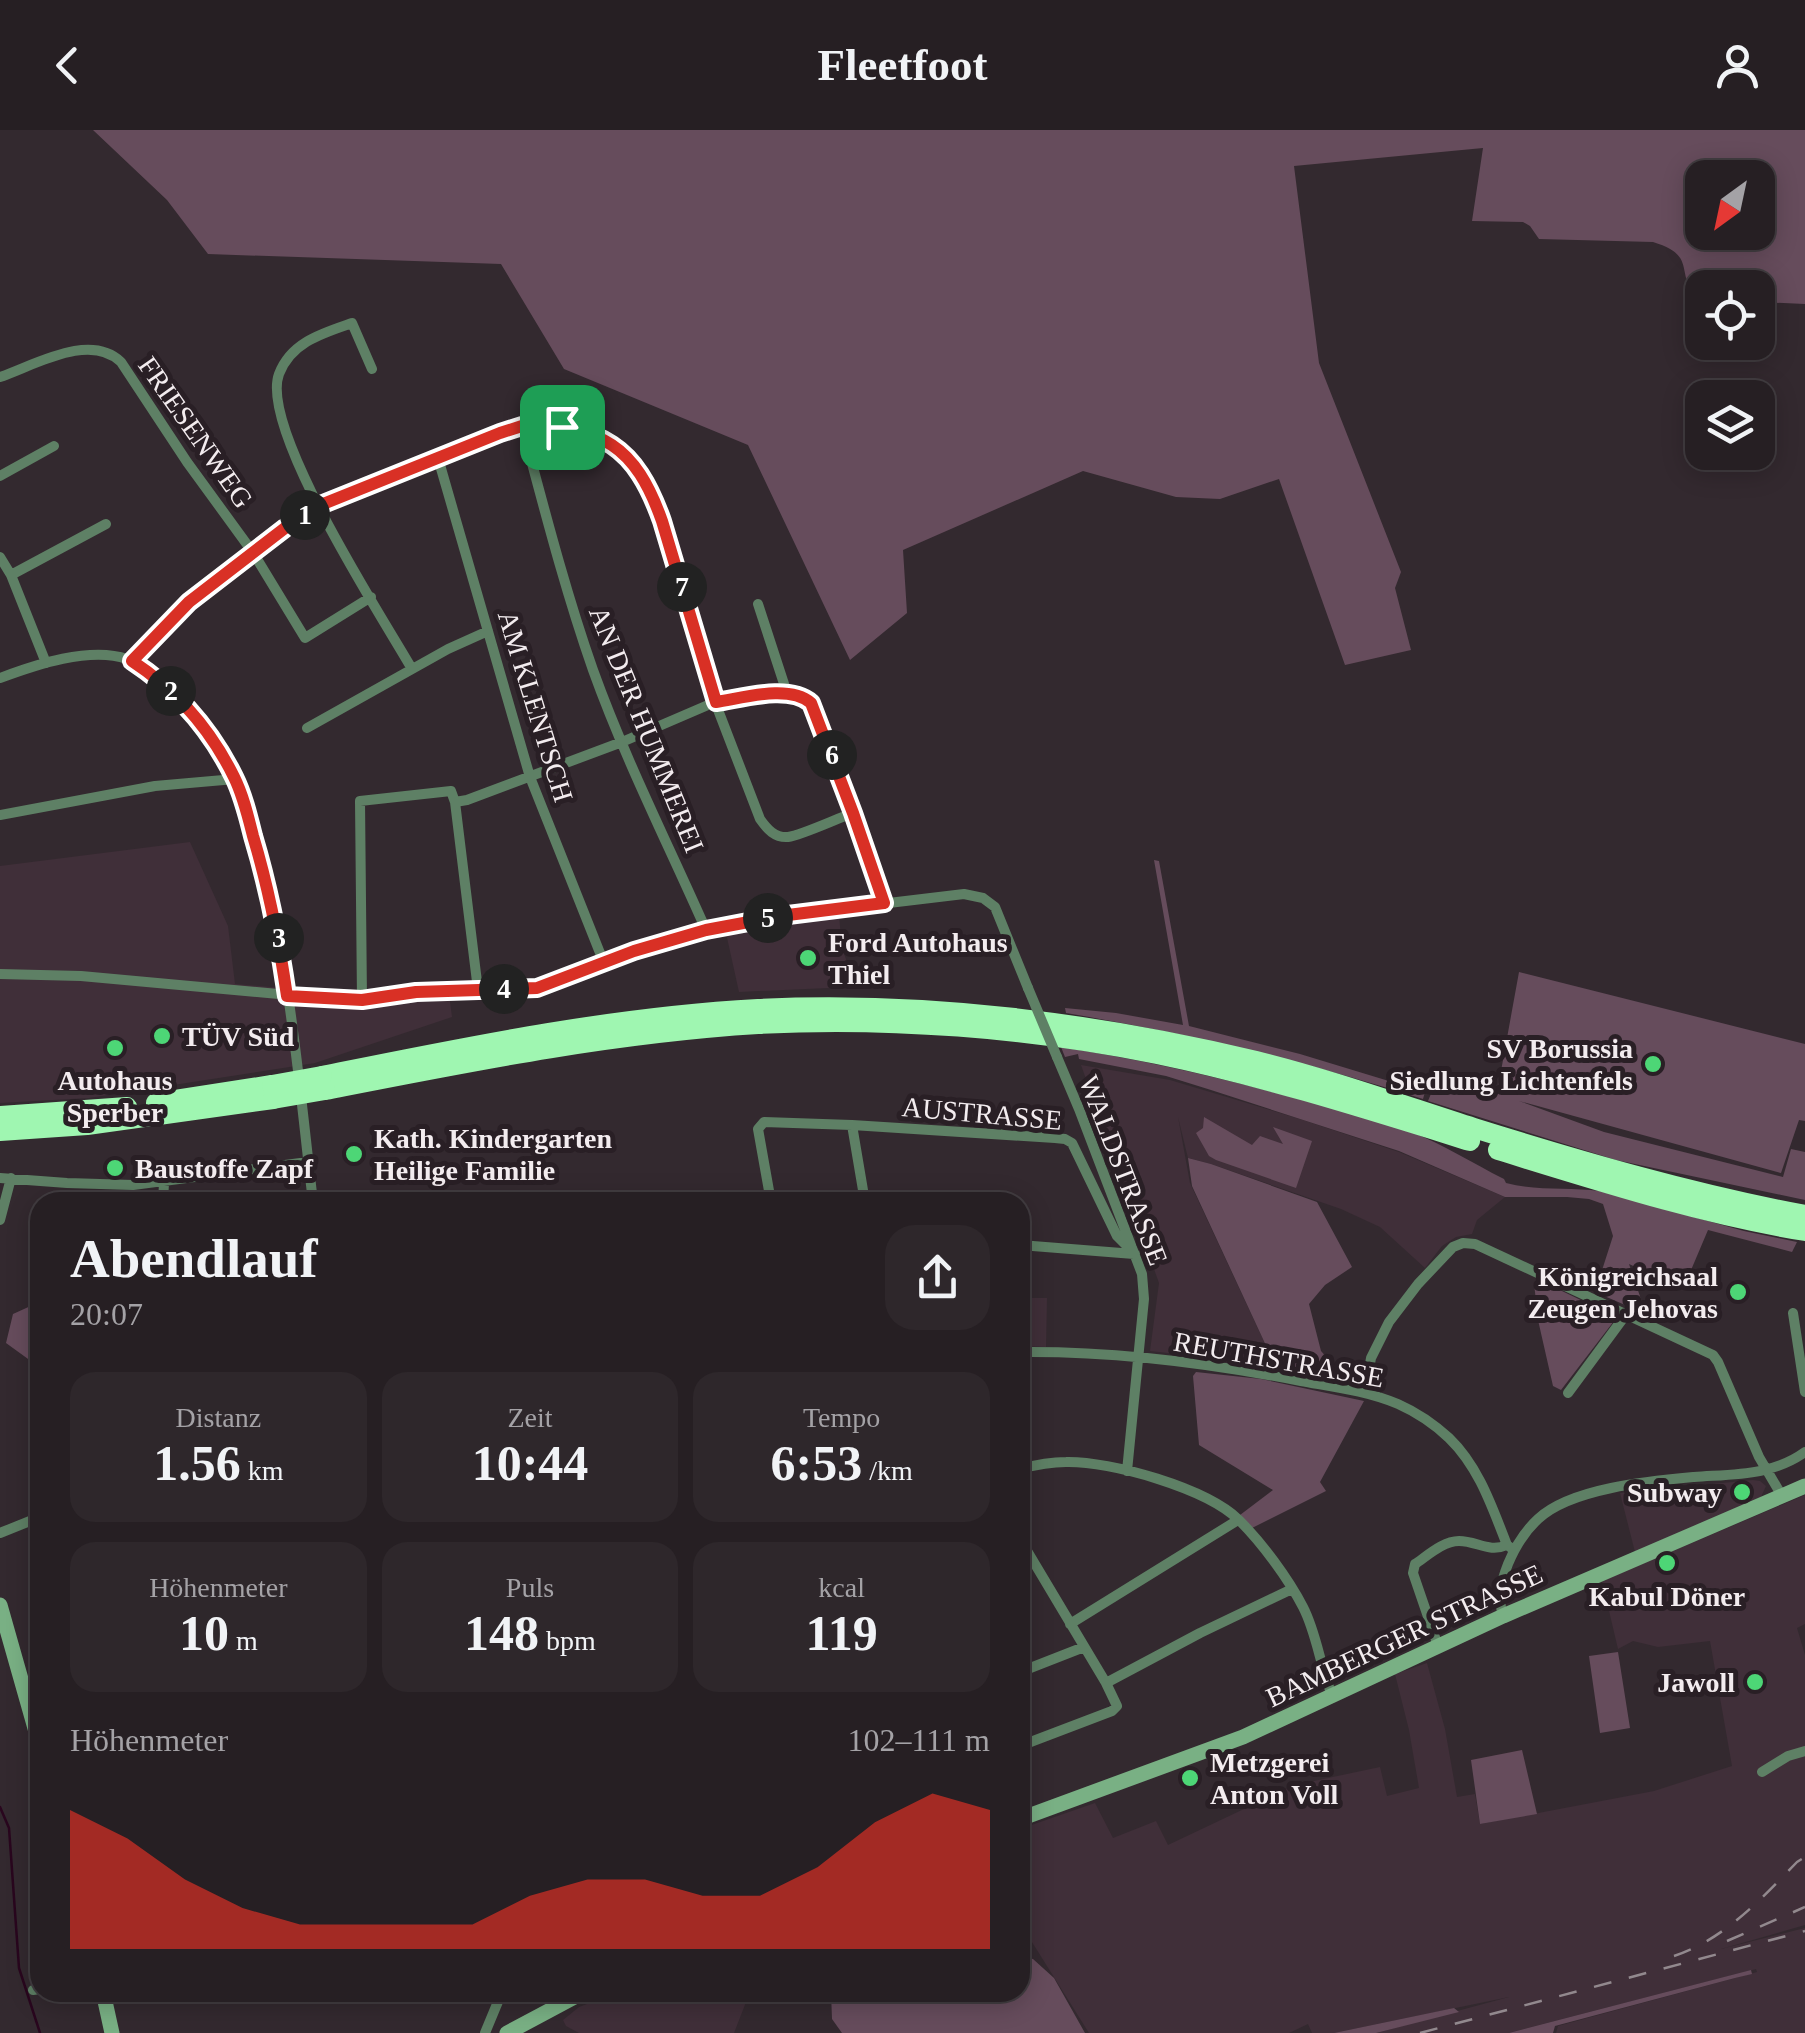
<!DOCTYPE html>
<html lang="de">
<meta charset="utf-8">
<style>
:root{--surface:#261f23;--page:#2e272b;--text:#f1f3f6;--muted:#a4a2a6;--line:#423d41;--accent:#d93025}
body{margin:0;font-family:Georgia,serif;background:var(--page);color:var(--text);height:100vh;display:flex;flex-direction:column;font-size:38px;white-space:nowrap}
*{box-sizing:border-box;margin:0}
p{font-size:32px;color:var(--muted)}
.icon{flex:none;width:55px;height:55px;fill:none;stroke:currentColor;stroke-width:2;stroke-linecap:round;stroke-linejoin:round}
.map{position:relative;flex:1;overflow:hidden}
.details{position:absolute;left:30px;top:1062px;width:1000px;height:810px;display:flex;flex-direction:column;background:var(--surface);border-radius:30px;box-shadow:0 5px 25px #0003,0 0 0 2px var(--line)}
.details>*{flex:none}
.needle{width:65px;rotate:213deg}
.tools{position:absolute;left:1685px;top:30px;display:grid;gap:20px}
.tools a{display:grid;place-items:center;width:90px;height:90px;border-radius:20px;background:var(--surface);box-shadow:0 5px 25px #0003,0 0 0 2px var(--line);font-size:50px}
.pin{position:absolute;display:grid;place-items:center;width:85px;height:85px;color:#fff;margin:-42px;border-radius:20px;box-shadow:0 5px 15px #0006}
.km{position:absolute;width:50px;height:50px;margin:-25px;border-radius:50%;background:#222;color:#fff;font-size:28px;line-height:50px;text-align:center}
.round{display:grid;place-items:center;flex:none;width:105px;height:105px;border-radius:30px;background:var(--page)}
.summary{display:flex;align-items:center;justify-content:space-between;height:170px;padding:0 40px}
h1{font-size:55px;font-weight:700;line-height:75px}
.figures{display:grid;grid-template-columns:repeat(3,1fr);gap:15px;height:170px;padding:10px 40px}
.figures div{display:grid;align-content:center;border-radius:25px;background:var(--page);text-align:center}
.figures b{font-size:50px;font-weight:700}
.figures small{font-size:28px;font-weight:400}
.figures p{font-size:28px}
.chart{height:280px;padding:20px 40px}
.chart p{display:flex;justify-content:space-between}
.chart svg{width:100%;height:180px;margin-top:10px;fill:var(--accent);opacity:.7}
header{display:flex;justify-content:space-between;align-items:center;height:130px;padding:0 40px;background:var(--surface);font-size:45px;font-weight:700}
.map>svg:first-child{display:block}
</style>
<header><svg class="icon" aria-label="back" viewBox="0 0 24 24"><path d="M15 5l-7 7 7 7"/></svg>Fleetfoot<svg class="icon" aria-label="person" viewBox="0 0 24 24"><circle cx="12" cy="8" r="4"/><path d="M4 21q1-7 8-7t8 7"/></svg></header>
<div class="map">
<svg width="1805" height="1903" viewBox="0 0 1805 1903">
<rect width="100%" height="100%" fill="#33292f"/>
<path fill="#402f39" d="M 190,712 L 228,796 L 235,854 L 366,865 L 448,856 L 452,887 L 315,933 L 89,968 L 0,973 L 0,736 Z
M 839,785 L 842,818 L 848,835 L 850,857 L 739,862 L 726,803 L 812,787 Z
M 1081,935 L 1170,950 L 1300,989 L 1399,1022 L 1505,1067 L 1477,1090 L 1472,1104 L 1456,1107 L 1442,1116 L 1425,1138 L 1380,1097 L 1341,1079 L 1211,1034 L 1188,1028 L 1178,987 L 1190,1053 L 1275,1235 L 1150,1221 L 1159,1153 Z
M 1020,1168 L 1047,1168 L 1046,1217 L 1020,1216 Z
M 1753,1350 L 1760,1351 L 1766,1356 L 1761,1367 L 1635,1422 L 1620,1363 Z
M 1805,1365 L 1805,1494 L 1797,1498 L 1805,1525 L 1805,1795 L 1721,1819 L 1805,1798 L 1805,1903 L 1556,1903 L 1558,1896 L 1757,1842 L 1756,1839 L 1509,1903 L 1376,1903 L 1509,1867 L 1334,1903 L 1312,1903 L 1308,1894 L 1289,1903 L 1089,1903 L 1020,1793 L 1020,1699 L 1095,1673 L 1113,1708 L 1156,1691 L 1168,1715 L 1295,1655 L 1380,1637 L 1387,1666 L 1419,1658 L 1409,1600 L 1395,1544 L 1427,1533 L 1445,1599 L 1457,1667 L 1475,1664 L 1480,1694 L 1654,1661 L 1732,1636 L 1710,1511 L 1658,1517 L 1633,1511 L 1618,1519 L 1602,1451 Z
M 738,1863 L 748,1867 L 734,1903 L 579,1903 L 566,1896 L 563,1890 L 579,1877 L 617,1863 Z"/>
<path fill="#664c5c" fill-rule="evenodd" d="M 93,0 L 1805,0 L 1805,174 L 1758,172 L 1758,158 L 1702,158 L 1702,169 L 1697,169 C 1674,141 1698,126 1653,112 L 1539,109 L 1530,96 L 1523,92 L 1472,91 L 1483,18 L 1294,36 L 1319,233 L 1401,442 L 1395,458 L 1411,520 L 1345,535 L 1279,349 L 1220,369 L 1176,367 L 1083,341 L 903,420 L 907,483 L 850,530 L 748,315 L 564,239 L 501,134 L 208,124 L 167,70 ZM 1702,48 L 1758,48 L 1758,102 L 1702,102 Z
M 1154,730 L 1159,731 L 1189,896 L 1300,924 L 1425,962 L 1423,969 C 1306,932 1187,903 1066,883 L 1065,878 L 1116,883 L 1183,895 Z
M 1519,842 L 1805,914 L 1805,991 L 1799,990 L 1781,1043 L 1519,971 L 1604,1002 L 1783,1047 L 1791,1019 L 1805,1022 L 1805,1070 L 1616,1030 L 1428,971 L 1437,949 L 1497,963 Z
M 1061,917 C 1150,931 1235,951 1321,975 C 1350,984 1381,990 1409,1001 C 1443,1014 1472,1033 1504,1049 L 1506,1053 C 1537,1061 1568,1057 1600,1061 L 1744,1101 L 1797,1112 L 1792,1122 L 1708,1100 L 1683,1159 L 1629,1134 L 1646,1184 L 1595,1162 L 1613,1106 L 1603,1074 L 1589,1069 L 1567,1067 L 1505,1067 L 1399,1021 L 1211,960 L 1166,946 L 1079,929 L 1078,924 L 1065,927 Z
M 1204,987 L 1252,1015 L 1260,1006 L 1283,1014 L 1273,997 L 1312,1011 L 1296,1058 L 1216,1030 L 1209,1026 L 1196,1003 L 1203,998 Z
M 1188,1028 L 1211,1034 L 1317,1072 L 1352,1137 L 1325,1155 L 1309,1174 L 1321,1221 L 1346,1249 L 1275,1235 L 1192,1056 Z
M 55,1063 L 56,1063 L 116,1066 L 114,1072 L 54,1072 Z
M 40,1148 L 40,1243 L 35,1234 L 6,1213 L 13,1184 L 35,1174 Z
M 1539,1150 L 1614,1186 L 1614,1191 L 1561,1260 L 1553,1256 L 1538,1190 L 1534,1153 Z
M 1196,1242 L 1261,1249 L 1364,1271 L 1320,1352 L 1326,1361 L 1252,1398 L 1240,1385 L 1273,1360 L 1199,1315 L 1193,1246 Z
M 1618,1522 L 1630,1598 L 1600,1603 L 1589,1526 Z
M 1522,1620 L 1537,1684 L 1480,1694 L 1471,1630 Z
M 1020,1815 L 1028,1828 L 1033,1829 L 1054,1848 L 1085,1903 L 842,1903 L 832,1889 L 831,1863 L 1020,1862 Z
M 1751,1840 L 1752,1844 L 1735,1848 L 1555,1896 L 1553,1903 L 1509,1903 Z
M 1454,1878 L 1459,1882 L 1376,1903 L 1334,1903 Z"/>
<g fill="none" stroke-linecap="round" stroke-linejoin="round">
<path stroke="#29061e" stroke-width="2.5" d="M 0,1677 L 9,1698 L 19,1838 L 40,1903"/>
<path stroke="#5e8065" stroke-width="10" d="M 372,239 L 352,193 C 323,203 291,212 279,244 C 259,298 381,485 412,539
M 0,247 C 35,235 90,202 121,232 L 187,332 L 254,424 L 305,508 L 371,467
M 522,296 C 544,378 565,460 593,540 C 625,629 668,714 706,800
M 438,328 L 530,647 L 604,833
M 0,346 L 54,316
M 0,427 L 11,445 L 46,533
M 11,445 L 106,394
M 758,474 L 787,563
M 132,531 L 189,472 L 285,399 L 319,376 L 500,303 L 522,296 L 549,296 L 562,297 L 593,304 L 616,318 L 634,333 L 653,367 L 715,572 L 760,689 C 767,699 775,708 788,707 C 802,705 838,688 853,683
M 0,548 C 35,535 90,516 127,529 C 148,536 166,555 180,571 C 201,593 219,618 233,645 C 245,668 250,694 257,718 C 290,833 299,954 313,1072
M 307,598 L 448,519 L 488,501
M 455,672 L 478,860
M 0,685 L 155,656 L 235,649
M 0,844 L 81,846 L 333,869 L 362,870 L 416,862 L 537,858 L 666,811 L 736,794 L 780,786 L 964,764 L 983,768 L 995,777 L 1028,858
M 362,870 L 360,671 L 451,661 L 455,672 L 467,670 L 622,612 L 715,572 L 787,563 L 800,566 L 811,573 L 844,657 L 884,773
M 1057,927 L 1079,979 L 1142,1144 L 1144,1169 L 1127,1341
M 852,995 L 865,1072
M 0,1048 L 67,1053 L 133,1055 L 308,1032
M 163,1072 L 164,1053
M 771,1072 L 758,999 L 764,992 L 852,995 L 1055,1008 L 1065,1009 L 1072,1013 L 1117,1106 L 1135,1124
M 0,1090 L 11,1048
M 1020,1115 L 1134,1124
M 1793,1183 L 1805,1262
M 1020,1222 C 1114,1221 1209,1233 1301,1251 C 1334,1257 1367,1261 1398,1274 C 1416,1282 1434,1294 1449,1308 C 1479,1337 1492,1377 1507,1415 L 1514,1420
M 1365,1263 L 1371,1228 L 1389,1192 L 1418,1154 L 1453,1117 L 1463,1113 L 1475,1114 L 1713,1225 L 1718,1232 L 1759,1327 L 1782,1366
M 1568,1263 L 1627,1183
M 1020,1339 C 1035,1335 1050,1332 1066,1332 C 1111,1331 1206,1358 1239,1390 C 1262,1413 1288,1448 1303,1477 C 1317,1504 1320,1536 1332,1565
M 0,1403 L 40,1387
M 1020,1409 L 1106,1553 L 1117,1576 L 1112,1581 L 1020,1616
M 1503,1486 C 1497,1467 1501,1452 1508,1434 C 1515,1417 1525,1401 1538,1389 C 1571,1358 1650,1351 1694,1347 C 1733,1344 1772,1346 1805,1322
M 1070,1494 L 1238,1390
M 1438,1516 L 1413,1443 L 1415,1434 C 1427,1426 1443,1411 1459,1411 C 1477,1411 1489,1423 1507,1415
M 1020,1542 L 1084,1517
M 1106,1553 L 1200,1503 L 1292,1459
M 1762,1642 L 1788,1626 L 1805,1621
M 33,1860 L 40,1859
M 485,1903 L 502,1862"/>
<path stroke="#79b084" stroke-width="15" d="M 0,1475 L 40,1616
M 1020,1689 L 1243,1607 L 1503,1486 L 1805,1356
M 103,1862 L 112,1903
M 507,1903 L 584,1862"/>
<path stroke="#9ff6b1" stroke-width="20" d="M 322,946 C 466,917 610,887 758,879 C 925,871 1093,892 1256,931 C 1329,949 1402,975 1474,998 C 1583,1032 1693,1064 1805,1085
M 325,960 C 468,932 611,903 758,894 C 887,887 1030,898 1157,924 C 1263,946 1367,979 1470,1011
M 156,973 L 272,955
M 0,986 L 127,977
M 0,1001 L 87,995 L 273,969
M 1498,1020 C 1599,1051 1701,1084 1805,1101"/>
<path stroke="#92898e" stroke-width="2.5" stroke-dasharray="18 18" stroke-linecap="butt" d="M 1727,1811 L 1805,1777
M 1674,1826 C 1725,1809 1761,1769 1797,1732 L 1805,1727
M 1420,1903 L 1805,1801"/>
<path stroke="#5e8065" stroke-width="10" d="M 1028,858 L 1057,927"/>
<path stroke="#9ff6b1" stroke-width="20" d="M 272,955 L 322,946
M 273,969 L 325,960"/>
</g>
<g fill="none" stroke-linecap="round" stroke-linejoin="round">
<defs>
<path id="route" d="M 522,296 C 602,296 635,315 662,391 L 716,572 C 743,568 789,554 811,573 L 853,683 L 884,773 L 780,786 L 706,800 L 634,821 L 537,858 L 416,862 L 362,870 L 287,866 C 279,811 269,759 253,706 C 248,686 243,665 234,647 C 211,600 176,560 132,531 L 189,472 L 285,398 L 318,376 L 500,303 Z"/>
</defs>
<use href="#route" stroke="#fff" stroke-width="20"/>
<use href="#route" stroke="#d93025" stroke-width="12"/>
</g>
<g fill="#4dd676" stroke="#291f25" stroke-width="4">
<circle cx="808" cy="828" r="10"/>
<circle cx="162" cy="906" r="10"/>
<circle cx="115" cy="918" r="10"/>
<circle cx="1653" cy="934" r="10"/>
<circle cx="354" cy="1024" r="10"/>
<circle cx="115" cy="1038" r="10"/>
<circle cx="1738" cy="1162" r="10"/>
<circle cx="1742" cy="1362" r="10"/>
<circle cx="1667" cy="1433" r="10"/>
<circle cx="1755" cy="1552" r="10"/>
<circle cx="1190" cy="1648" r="10"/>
</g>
<g text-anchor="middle" stroke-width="10" stroke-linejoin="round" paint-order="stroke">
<g font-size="28" fill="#f3ecef" stroke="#291f25">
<text transform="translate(196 302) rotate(55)" y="10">FRIESENWEG</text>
<text transform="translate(536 576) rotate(73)" y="10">AM KLENTSCH</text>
<text transform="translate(647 599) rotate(68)" y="10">AN DER HUMMEREI</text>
<text transform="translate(982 983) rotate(5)" y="10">AUSTRASSE</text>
<text transform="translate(1124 1040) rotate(69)" y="10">WALDSTRASSE</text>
<text transform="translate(1279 1229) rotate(10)" y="10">REUTHSTRASSE</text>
<text transform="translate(1404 1505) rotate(-25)" y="10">BAMBERGER STRASSE</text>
</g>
<g font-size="28" font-weight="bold" fill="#f3ecef" stroke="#291f25" text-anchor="start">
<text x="828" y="822">Ford Autohaus<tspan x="828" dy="32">Thiel</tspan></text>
<text x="182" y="916">TÜV Süd</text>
<text x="1633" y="928" text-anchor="end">SV Borussia<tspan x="1633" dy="32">Siedlung Lichtenfels</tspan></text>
<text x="115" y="960" text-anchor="middle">Autohaus<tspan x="115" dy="32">Sperber</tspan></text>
<text x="374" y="1018">Kath. Kindergarten<tspan x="374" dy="32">Heilige Familie</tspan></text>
<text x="135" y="1048">Baustoffe Zapf</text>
<text x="1718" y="1156" text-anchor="end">Königreichsaal<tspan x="1718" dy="32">Zeugen Jehovas</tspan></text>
<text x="1722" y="1372" text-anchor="end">Subway</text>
<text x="1667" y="1476" text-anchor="middle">Kabul Döner</text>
<text x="1735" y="1562" text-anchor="end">Jawoll</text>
<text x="1210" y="1642">Metzgerei<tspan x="1210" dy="32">Anton Voll</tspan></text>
</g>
</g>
</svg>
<div class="tools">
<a><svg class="needle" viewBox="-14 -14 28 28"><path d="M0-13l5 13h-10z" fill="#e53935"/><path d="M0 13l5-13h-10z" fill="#a4a2a6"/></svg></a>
<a><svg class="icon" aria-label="locate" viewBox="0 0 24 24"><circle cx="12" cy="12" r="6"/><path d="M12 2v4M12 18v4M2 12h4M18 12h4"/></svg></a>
<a><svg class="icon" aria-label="layers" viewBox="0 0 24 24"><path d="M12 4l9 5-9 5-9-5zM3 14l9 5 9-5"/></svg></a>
</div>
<div class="pin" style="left:562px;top:297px;background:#1e9e55"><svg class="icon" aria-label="arrive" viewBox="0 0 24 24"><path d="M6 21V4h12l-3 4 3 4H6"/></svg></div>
<b class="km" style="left:305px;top:385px">1</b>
<b class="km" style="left:171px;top:561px">2</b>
<b class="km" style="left:279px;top:808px">3</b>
<b class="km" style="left:504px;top:859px">4</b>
<b class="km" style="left:768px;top:788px">5</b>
<b class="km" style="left:832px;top:625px">6</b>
<b class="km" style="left:682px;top:457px">7</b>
<section class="details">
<div class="summary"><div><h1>Abendlauf</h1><p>20:07</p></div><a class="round"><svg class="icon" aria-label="share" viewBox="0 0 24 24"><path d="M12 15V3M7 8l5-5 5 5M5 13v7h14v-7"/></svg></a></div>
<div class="figures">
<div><p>Distanz</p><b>1.56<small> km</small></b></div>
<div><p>Zeit</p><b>10:44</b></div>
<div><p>Tempo</p><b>6:53<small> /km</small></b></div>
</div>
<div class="figures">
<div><p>Höhenmeter</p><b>10<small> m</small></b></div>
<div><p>Puls</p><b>148<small> bpm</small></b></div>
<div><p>kcal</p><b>119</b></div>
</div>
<div class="chart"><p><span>Höhenmeter</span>102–111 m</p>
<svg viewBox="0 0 160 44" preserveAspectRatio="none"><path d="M0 44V10L10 17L20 27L30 34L40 38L50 38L60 38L70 38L80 31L90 27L100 27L110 31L120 31L130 24L140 13L150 6L160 10V44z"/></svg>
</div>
</section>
</div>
